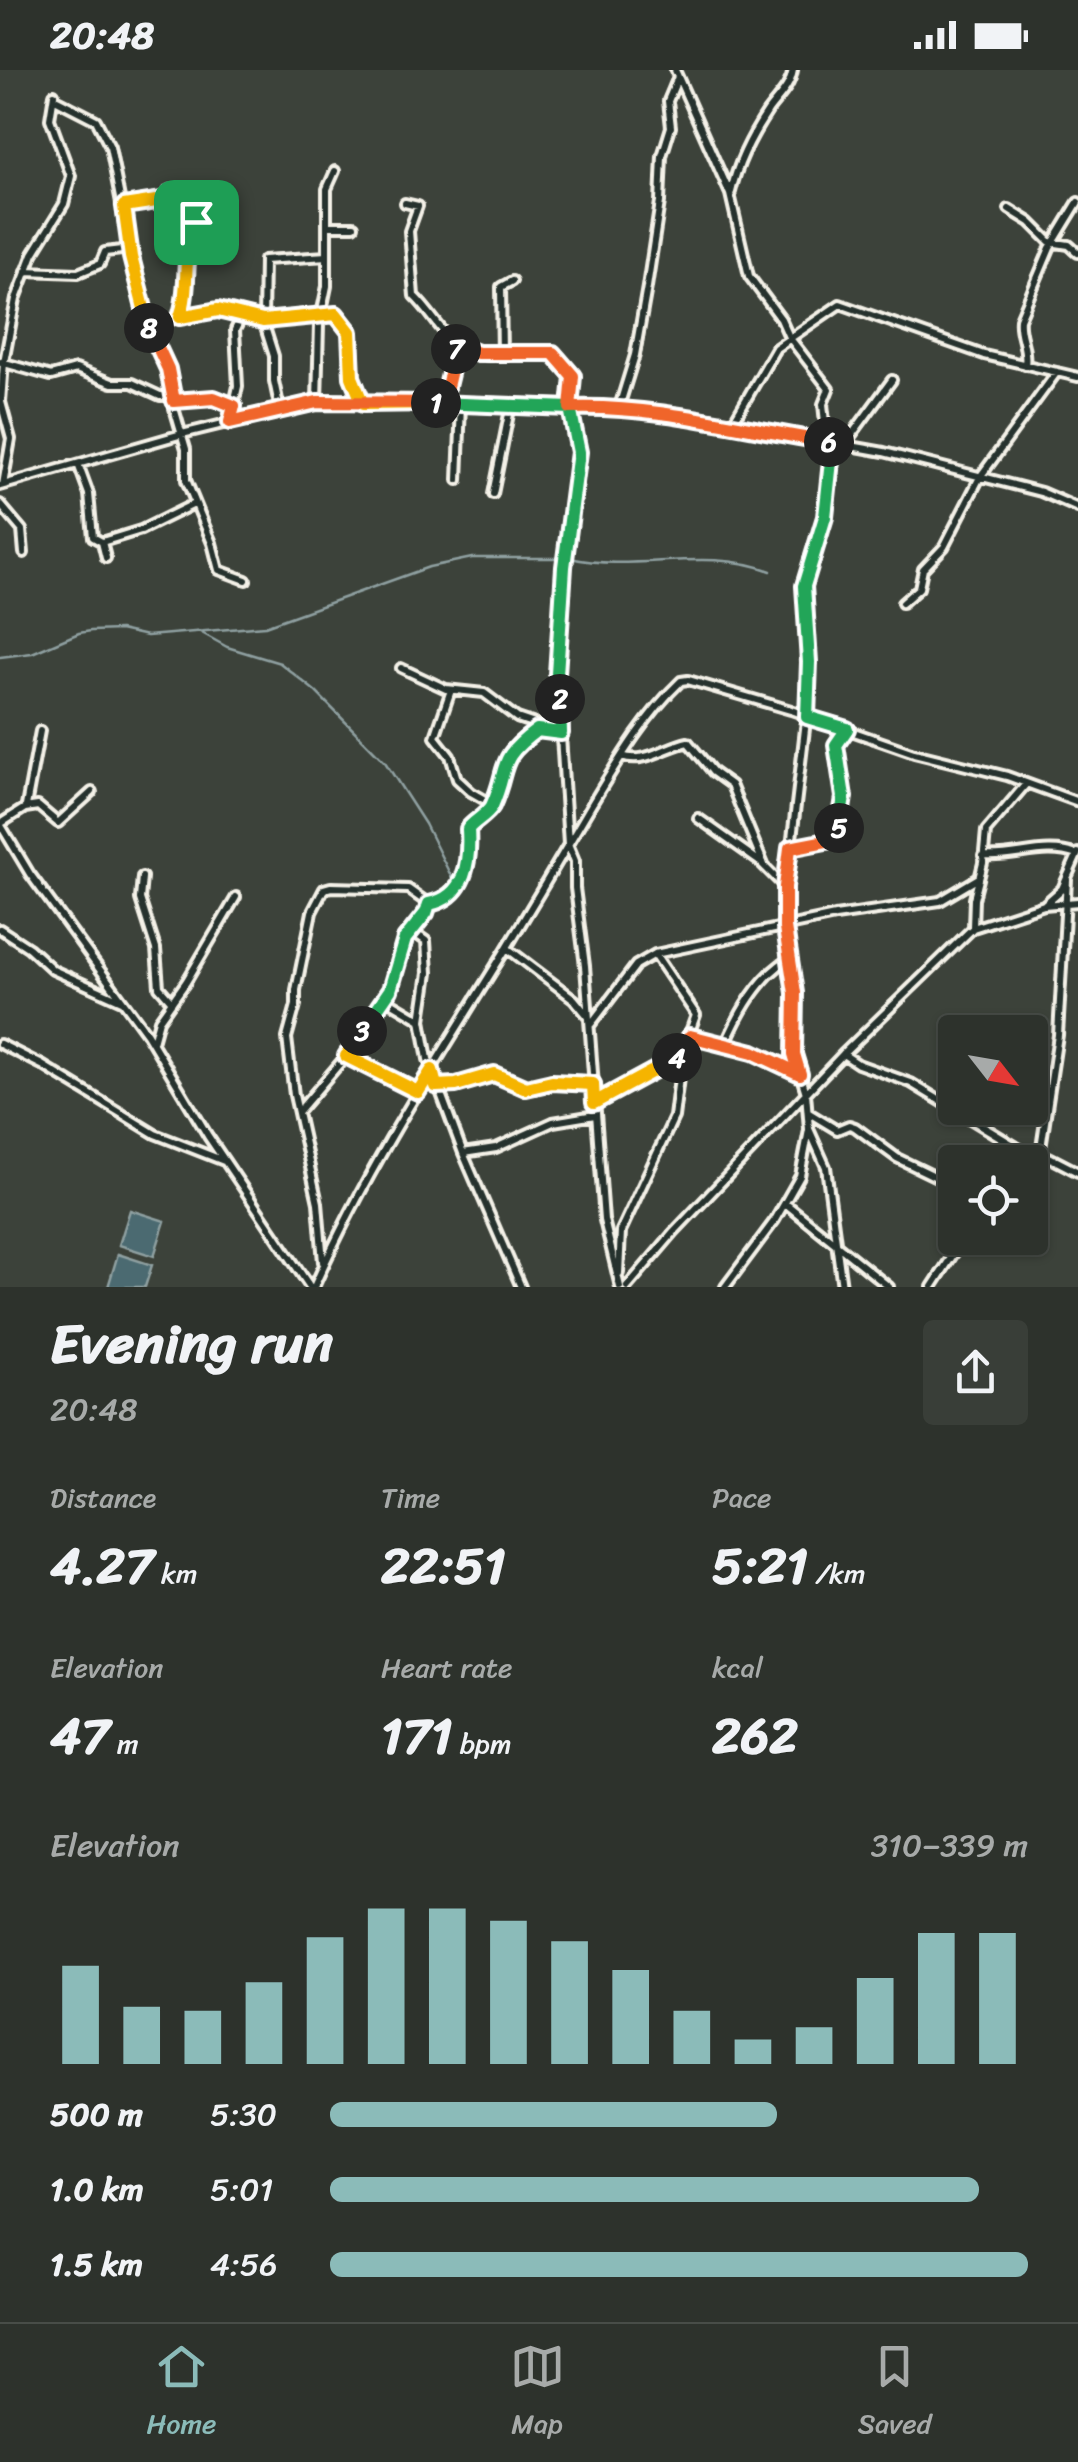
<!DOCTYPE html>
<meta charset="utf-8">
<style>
:root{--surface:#2d322c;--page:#393e38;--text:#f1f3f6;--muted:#a7aaa9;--line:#484d48;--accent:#8bbbb9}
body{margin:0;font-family:Sriracha,sans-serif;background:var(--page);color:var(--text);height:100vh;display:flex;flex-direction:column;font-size:38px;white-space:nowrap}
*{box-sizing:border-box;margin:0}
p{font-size:32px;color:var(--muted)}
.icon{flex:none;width:55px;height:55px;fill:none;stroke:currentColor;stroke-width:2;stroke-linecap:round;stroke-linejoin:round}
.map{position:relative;height:1217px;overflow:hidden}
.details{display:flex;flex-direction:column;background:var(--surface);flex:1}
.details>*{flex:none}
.needle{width:65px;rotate:121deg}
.tools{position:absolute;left:938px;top:945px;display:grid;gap:20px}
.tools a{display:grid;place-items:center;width:110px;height:110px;border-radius:10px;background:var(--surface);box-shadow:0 2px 8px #0004,0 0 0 2px var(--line);font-size:50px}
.pin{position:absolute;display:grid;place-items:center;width:85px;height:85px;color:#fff;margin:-42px;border-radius:20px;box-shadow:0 5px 15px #0006}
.km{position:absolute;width:50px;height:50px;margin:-25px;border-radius:50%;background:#222;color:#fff;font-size:28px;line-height:50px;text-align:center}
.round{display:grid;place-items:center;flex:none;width:105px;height:105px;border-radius:10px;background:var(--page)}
.overview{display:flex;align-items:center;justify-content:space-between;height:170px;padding:0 50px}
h1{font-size:55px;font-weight:700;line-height:75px}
.figures{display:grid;grid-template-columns:repeat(3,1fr);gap:15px;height:170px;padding:10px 50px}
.figures div{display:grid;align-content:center}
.figures b{font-size:50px;font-weight:700}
.figures small{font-size:28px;font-weight:400}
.figures p{font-size:28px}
.chart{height:280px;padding:20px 50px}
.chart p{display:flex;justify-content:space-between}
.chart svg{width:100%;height:180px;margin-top:10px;stroke:var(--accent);stroke-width:6}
ul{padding:0 50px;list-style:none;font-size:32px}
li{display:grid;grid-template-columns:160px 120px 1fr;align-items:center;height:75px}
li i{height:25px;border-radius:12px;background:var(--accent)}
.status{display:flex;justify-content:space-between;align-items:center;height:70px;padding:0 50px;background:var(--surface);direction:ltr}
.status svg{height:28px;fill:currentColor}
.tab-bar{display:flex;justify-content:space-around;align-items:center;height:140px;border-top:2px solid var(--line);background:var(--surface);font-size:28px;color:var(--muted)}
.tab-bar a{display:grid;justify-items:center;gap:5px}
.tab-bar .selected{color:var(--accent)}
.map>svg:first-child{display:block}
</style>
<div class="status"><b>20:48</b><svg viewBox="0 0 49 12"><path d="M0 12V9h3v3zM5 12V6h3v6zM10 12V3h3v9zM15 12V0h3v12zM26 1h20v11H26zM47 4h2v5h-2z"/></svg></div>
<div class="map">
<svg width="1078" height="1217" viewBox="0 0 1078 1217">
<rect width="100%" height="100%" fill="#3c423a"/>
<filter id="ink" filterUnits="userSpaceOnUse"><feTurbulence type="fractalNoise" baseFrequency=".01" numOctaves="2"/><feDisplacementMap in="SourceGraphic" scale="20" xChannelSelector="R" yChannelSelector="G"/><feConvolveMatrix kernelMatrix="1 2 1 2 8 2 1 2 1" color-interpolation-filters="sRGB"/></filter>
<g filter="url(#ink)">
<path fill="#4b6a71" stroke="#8fa0a1" stroke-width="2.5" d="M 130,1140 L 165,1151 L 154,1186 L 119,1175 Z
M 118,1184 L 152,1195 L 145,1217 L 108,1217 Z"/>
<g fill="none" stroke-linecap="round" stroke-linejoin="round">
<path stroke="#8fa0a1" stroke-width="2.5" d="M 570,488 C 637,503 704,476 771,501
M 200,562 L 227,577 L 280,593 L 315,621 L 385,692 L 425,754 L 453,810
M 0,587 L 32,583 L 79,563 L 91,561 L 120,560 L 147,566 L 265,556 L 429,497 L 472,488 L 561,488"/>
<defs>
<path id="minor" d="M 675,0 L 730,124 L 749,206 L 781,249 L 789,267 L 829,319 L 823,334 L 827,371
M 57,30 L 96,50 L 110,77 L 142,240 L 172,312 L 174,338 L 186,379 L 186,410 L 212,473 L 219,500 L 246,510
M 731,122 C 737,95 752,65 768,41 C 778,27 790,18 793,0
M 405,133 L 418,136 L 409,161 L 414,226 C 429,240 443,264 456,275 C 480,295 522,280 550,282 L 573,306 L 570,337 L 579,383 L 564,497 L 557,604 L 568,774 L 575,791 L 575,818 L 585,896 L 604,1150 L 620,1217
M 124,137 L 169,129 L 171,123 L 177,121 L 198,125 C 200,144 192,155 189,173 C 184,198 189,222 180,247
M 1009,139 L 1030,152 L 1050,172 L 1069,175 L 1078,183
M 328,156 L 354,156
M 26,201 L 78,203 L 100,194 L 105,182 L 130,179
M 148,255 L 217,240 L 273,251 L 307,244 L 336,243 L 350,260 L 352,307 L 363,334
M 502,285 L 501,217 L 512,211
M 1,292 L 51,306 L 76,299 L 112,313 L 132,313 L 160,326 L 173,326
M 1025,295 C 1028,277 1018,265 1020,249 L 1050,178 L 1078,132
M 174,331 L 214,328 L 234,335
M 317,331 L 319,255 L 327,216 L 327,119 L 335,101
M 443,333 L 456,275
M 619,337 L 635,285 L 647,217 L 660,132 L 662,86 L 671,57 L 668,31 L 678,7
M 280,340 L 274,311 L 274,286 L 263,251 L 264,190 L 327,186
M 230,352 L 238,316 L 235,260 L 242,246
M 732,354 L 776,278 L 840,234 L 984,285 L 1078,307
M 833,372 L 825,447 L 804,516 L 809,625 L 785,828 L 785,858 L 795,923 L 794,984 L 806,1023 L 809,1059 L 826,1097 L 842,1217
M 845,374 L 892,310
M 78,394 L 89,424 L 93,467 L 102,472 L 106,488
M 458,410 L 461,334
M 3,415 L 11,369 L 1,332 L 4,292 L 16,229 L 33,184 L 64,134 L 71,106 L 50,49 L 54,24
M 0,416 L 182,364 L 317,331 L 443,333 L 619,337 L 690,347 L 884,382 L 1041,422 L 1078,438
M 493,424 L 511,334
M 0,434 L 22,460 L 24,483
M 102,472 L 141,460 L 194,434
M 902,533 L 919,518 L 923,499 L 944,477 L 980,407 L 1057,302
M 401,598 L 446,619 L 484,623 L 517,648 L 561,663
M 451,620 L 435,667 L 450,686 L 457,709 L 471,722 L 492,734
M 622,686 C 644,695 667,676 688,672 L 713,702 L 731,715 L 764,795
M 92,722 L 58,753 L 38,736 L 25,738 L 0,754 L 30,804 L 147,964 L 208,1066 L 310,1217
M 26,736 L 40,661
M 698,748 L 760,792 L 784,816
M 790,778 L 831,769 C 853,744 840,705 836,675 L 847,660
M 983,786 C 1017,789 1044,773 1077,785
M 142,807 L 140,829 L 156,879 L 159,917 L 172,932
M 1045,834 L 1062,819 L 1078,783
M 973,857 L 974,829 L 983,793 L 986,761 L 1026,714
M 0,859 L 29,878 L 53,900 L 122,931
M 412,861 L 426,871 L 428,903 L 421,950 L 428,989 L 463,1083 L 521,1217
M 507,878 L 574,929 L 588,946
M 384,928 L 421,950
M 591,954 L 636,895 L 655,884 L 835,846 L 940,831 L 977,809
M 690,966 L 753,982 L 799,1004
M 153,972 L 159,950 L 186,912 L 236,827
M 0,974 L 42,995 L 155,1064 L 224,1091
M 725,975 C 739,943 758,907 789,889
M 843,984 L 858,994 L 911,1013 L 1038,1090 L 1049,1087 L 1078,1102
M 346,986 L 419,1022
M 436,1016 L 456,1015 L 496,1004 L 526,1018 L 552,1011 L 593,1014
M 594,1033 L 681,985
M 299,1041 L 346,986 L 390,919 L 405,869 L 427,843 L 429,834 C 466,828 470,791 468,759 C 474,751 487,746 491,737 C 509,702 495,680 541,658
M 809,1043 L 837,1060 L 849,1055 L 855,1057 L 897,1088 L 955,1116
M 463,1083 L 496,1078 L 553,1052 L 595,1045
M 1030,1098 L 1038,1090 L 1041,1078 L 1058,965 L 1067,810
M 785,1133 L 889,1217
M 323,1192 L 318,1133 L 294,1025 L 287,968 L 296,935 L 296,920 L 312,842 L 324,819 L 331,817 L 408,819 L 429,834
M 619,1203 L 621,1161 L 674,1047 L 682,984 L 696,945 L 655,884
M 314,1217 C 367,1098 438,989 506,879 C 535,831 564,782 592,734 C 618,691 645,645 681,611 L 688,610 L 791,640 L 914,683 L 1007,706 L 1078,732
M 627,1217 L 674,1162 L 843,984 L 973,858 L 1044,835 L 1078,832
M 725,1217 L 775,1150 L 800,1106 L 809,1060
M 932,1217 L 964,1168"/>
</defs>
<use href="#minor" stroke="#f4f1e8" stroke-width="14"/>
<use href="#minor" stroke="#26332d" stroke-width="6"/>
</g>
</g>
<g fill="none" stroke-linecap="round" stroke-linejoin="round" filter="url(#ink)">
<defs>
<path id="split-1" d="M 196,152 C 181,182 191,216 180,247 L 218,240 L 263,251 L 336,244 L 350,262 L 352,307 L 363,334 L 436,333"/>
<path id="split-2" d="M 436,333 L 570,338 L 579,382 L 564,497 L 557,604 L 560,629"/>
<path id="split-3" d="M 362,961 L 390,920 L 405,869 L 426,843 L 429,834 C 466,827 470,791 468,759 C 474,751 487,745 492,736 C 510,696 495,691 537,660 L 561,663 L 560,629"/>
<path id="split-4" d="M 362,961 L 346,986 L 418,1022 L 432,1000 L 436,1016 L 456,1015 L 494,1004 L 526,1018 L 552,1012 L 593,1014 L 594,1033 L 677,988"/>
<path id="split-5" d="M 677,988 L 690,966 L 753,982 L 800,1004 L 794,984 L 795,923 L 785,858 L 785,817 L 790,778 L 831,770 L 839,758"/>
<path id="split-6" d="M 829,372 L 833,372 L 825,447 L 804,516 L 809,592 L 807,647 L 847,659 L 836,675 L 844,727 L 839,758"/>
<path id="split-7" d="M 456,279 L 456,275 L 478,283 L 553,283 L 573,306 L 570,338 C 658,335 743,359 829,372"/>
<path id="split-8" d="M 149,258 L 168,299 L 174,331 L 214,328 L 234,336 L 230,352 L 317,332 L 443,333 L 456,279"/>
<path id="split-9" d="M 149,258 L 131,187 L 124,136 L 169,129 L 171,123 L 195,122 L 199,131 L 196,152"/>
</defs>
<use href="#split-1" stroke="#fff" stroke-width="20"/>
<use href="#split-2" stroke="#fff" stroke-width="20"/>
<use href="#split-3" stroke="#fff" stroke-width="20"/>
<use href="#split-4" stroke="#fff" stroke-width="20"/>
<use href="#split-5" stroke="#fff" stroke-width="20"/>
<use href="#split-6" stroke="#fff" stroke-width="20"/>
<use href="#split-7" stroke="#fff" stroke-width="20"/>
<use href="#split-8" stroke="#fff" stroke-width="20"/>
<use href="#split-9" stroke="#fff" stroke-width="20"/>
<use href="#split-1" stroke="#f5b400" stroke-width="12"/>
<use href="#split-2" stroke="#22a559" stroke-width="12"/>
<use href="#split-3" stroke="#22a559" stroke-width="12"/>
<use href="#split-4" stroke="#f5b400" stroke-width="12"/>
<use href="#split-5" stroke="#f0652b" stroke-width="12"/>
<use href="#split-6" stroke="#22a559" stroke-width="12"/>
<use href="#split-7" stroke="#f0652b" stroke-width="12"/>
<use href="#split-8" stroke="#f0652b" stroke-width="12"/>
<use href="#split-9" stroke="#f5b400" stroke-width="12"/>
</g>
</svg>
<div class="tools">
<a><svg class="needle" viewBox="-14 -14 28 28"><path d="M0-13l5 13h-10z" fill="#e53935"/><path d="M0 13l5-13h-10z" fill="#a7aaa9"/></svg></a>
<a><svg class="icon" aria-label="locate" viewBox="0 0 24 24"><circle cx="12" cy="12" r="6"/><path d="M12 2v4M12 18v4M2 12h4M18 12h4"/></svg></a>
</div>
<div class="pin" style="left:196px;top:152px;background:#1e9e55"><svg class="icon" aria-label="arrive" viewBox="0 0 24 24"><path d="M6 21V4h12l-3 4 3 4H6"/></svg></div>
<b class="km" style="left:436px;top:333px">1</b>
<b class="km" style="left:560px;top:629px">2</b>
<b class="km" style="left:362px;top:961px">3</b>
<b class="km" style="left:677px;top:988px">4</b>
<b class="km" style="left:839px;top:758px">5</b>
<b class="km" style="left:829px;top:372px">6</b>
<b class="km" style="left:456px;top:279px">7</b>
<b class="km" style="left:149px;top:258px">8</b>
</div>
<section class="details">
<div class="overview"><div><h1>Evening run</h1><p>20:48</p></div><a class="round"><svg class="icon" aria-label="share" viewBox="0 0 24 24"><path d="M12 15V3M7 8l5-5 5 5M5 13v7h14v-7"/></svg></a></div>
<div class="figures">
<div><p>Distance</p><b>4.27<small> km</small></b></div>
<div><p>Time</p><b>22:51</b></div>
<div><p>Pace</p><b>5:21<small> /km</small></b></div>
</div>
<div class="figures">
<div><p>Elevation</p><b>47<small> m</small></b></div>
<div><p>Heart rate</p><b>171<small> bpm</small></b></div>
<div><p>kcal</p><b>262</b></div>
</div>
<div class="chart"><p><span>Elevation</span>310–339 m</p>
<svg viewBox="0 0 160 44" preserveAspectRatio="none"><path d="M5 44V20M15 44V30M25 44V31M35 44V24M45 44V13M55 44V6M65 44V6M75 44V9M85 44V14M95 44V21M105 44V31M115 44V38M125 44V35M135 44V23M145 44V12M155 44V12"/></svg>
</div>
<ul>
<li><b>500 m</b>5:30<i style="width:64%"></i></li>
<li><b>1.0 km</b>5:01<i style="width:93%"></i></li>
<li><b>1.5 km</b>4:56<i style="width:100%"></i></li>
</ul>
</section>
<nav class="tab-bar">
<a class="selected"><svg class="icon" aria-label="home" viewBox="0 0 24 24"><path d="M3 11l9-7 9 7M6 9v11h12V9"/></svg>Home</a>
<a><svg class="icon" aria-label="map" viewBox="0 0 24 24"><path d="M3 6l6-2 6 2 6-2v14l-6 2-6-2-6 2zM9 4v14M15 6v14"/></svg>Map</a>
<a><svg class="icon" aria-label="saved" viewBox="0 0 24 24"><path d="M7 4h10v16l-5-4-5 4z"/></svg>Saved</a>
</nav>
